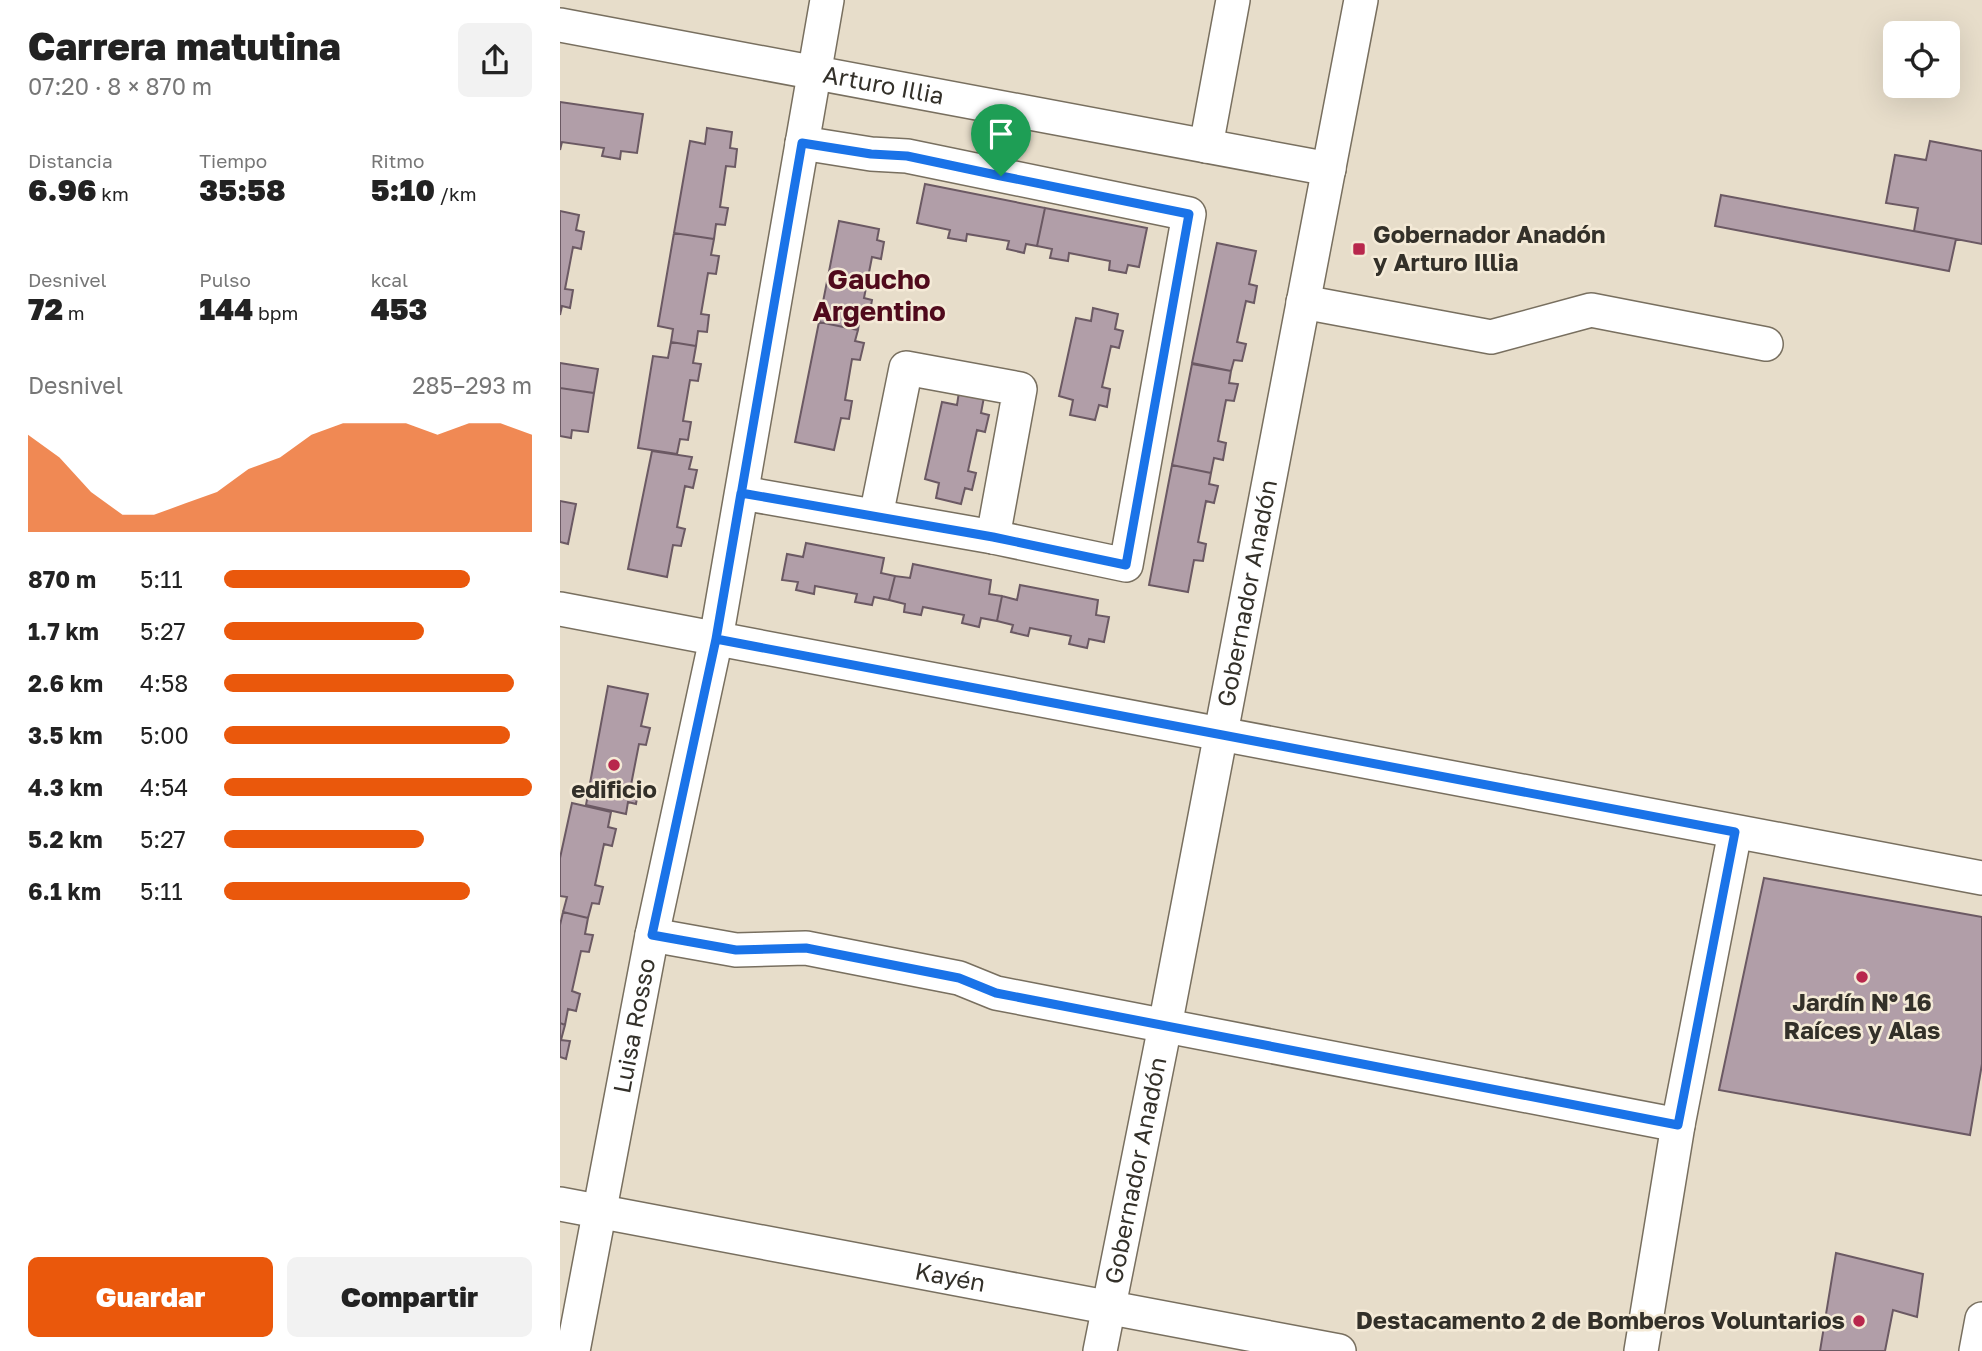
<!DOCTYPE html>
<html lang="es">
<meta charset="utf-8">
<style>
:root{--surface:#fff;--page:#f2f2f2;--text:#222;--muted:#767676;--accent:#ea580c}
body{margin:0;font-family:"Golos Text",sans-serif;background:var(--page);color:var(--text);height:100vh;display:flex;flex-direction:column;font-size:26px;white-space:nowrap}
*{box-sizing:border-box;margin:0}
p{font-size:23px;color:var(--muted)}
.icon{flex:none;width:38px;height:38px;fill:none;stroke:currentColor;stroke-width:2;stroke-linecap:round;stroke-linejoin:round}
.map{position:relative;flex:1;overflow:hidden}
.sheet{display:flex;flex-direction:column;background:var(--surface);width:560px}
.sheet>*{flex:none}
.buttons{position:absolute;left:1323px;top:21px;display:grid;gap:14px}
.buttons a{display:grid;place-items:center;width:77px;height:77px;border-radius:10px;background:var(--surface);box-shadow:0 7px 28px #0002;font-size:35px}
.pin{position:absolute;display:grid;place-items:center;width:60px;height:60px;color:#fff;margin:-72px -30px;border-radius:50% 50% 50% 0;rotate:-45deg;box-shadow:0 0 7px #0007}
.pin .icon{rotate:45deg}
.round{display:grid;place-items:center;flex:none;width:74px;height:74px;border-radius:10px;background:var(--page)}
.overview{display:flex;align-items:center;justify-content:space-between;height:119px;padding:0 28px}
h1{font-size:38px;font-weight:800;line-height:52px}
.stats{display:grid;grid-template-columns:repeat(3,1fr);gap:10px;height:119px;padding:7px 28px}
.stats div{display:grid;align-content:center}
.stats b{font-size:30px;font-weight:800}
.stats small{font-size:19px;font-weight:400}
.stats p{font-size:19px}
.chart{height:196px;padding:14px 28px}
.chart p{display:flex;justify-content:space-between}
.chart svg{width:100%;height:126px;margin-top:7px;fill:var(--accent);opacity:.7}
.action{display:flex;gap:14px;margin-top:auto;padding:14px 28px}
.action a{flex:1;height:80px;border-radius:10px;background:var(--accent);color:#fff;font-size:28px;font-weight:800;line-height:80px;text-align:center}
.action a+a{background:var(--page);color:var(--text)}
ul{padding:0 28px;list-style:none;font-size:23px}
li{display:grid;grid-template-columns:112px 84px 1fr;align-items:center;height:52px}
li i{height:18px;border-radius:9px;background:var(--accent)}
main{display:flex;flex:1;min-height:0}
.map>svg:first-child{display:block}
</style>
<main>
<section class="sheet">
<div class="overview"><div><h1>Carrera matutina</h1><p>07:20 · 8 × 870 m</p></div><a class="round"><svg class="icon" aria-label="share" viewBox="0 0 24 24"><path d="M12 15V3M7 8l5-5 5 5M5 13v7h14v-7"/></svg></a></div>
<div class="stats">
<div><p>Distancia</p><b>6.96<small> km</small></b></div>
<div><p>Tiempo</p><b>35:58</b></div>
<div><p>Ritmo</p><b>5:10<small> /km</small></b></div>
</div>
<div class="stats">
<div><p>Desnivel</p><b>72<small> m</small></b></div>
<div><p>Pulso</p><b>144<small> bpm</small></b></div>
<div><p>kcal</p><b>453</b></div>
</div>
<div class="chart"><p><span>Desnivel</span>285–293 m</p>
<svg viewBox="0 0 160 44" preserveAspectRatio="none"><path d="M0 44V10L10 18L20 30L30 38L40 38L50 34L60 30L70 22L80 18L90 10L100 6L110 6L120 6L130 10L140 6L150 6L160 10V44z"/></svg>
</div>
<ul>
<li><b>870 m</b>5:11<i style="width:80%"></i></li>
<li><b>1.7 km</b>5:27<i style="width:65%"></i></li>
<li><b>2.6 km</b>4:58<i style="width:94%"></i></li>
<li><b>3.5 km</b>5:00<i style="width:93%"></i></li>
<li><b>4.3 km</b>4:54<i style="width:100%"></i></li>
<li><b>5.2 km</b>5:27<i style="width:65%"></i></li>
<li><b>6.1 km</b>5:11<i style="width:80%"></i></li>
</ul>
<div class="action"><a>Guardar</a><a>Compartir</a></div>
</section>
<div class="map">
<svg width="1422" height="1351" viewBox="0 0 1422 1351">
<rect width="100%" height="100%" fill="#e7ddca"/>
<path fill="#b19ea8" stroke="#6b5963" stroke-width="2" d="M 0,102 L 83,114 L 77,153 L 61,151 L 60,159 L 42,156 L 44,148 L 2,142 L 0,150 Z
M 147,128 L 172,132 L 170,148 L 177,149 L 175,167 L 166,166 L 160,207 L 168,208 L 165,225 L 156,224 L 154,239 L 114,233 L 130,141 L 145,144 Z
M 1370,141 L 1422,151 L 1422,244 L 1354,231 L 1358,208 L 1326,203 L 1335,155 L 1366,160 Z
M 365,184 L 485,208 L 477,246 L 466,244 L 464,253 L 447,249 L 449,241 L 407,234 L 406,241 L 388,238 L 390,230 L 357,223 Z
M 1161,195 L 1396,239 L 1389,271 L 1155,226 Z
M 485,208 L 587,228 L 579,267 L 568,265 L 566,273 L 549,270 L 550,261 L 509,253 L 508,261 L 490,258 L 492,249 L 477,246 Z
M 0,211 L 19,215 L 16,230 L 24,232 L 21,249 L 13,247 L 5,289 L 13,290 L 10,308 L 2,306 L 0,315 Z
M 279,221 L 319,229 L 317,240 L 324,242 L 321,259 L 312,257 L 304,298 L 312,300 L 309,317 L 300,316 L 298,330 L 259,322 Z
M 114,233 L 154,239 L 151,255 L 159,256 L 156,274 L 148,273 L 141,314 L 149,315 L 147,332 L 138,331 L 136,346 L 111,342 L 113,329 L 98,326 Z
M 657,243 L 696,251 L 689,284 L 697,286 L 694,303 L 686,301 L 677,342 L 686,344 L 682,361 L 674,360 L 671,371 L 632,363 Z
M 533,308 L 558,314 L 555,329 L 563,331 L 559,348 L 551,346 L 542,387 L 550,389 L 547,407 L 539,405 L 535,420 L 510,415 L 513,400 L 499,396 L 516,318 L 531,321 Z
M 259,322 L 298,330 L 295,341 L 304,343 L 300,360 L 292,359 L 285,400 L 292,401 L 289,419 L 281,418 L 274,450 L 235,442 Z
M 111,342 L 136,346 L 133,363 L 141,364 L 138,381 L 130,380 L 123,421 L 131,422 L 128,440 L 120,439 L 117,454 L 78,448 L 93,356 L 108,358 Z
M 0,363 L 38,369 L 34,393 L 0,388 Z
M 632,364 L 671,371 L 669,383 L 678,384 L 674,401 L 666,400 L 658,441 L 666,443 L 663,460 L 654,458 L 651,473 L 612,465 Z
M 0,388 L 34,393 L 28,432 L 12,430 L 11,438 L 0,436 Z
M 399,392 L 424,397 L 421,413 L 429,415 L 425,432 L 417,430 L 408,471 L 416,473 L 412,490 L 405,488 L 401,504 L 376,498 L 379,483 L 365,479 L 382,402 L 397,405 Z
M 92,451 L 132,457 L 129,469 L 137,470 L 133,488 L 125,486 L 117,527 L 125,529 L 121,546 L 113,545 L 107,577 L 68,569 Z
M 612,465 L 651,473 L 649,484 L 658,486 L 654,503 L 646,501 L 638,542 L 646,544 L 643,561 L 634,560 L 628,592 L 589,585 Z
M 0,501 L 16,504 L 8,544 L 0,542 Z
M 246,543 L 324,558 L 321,573 L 335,576 L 329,600 L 314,597 L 312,605 L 295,602 L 297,594 L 255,586 L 254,594 L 236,590 L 238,582 L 222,580 L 227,554 L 243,557 Z
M 353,564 L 431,580 L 429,594 L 442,596 L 437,621 L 421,618 L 419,627 L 402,623 L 404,615 L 363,607 L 361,615 L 344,612 L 345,604 L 329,600 L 335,576 L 350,578 Z
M 460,585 L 538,600 L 536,615 L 549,617 L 544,642 L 529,639 L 527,648 L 509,644 L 511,636 L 470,628 L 468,636 L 451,632 L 453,625 L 437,621 L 442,596 L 457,600 Z
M 48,686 L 88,694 L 81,726 L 90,728 L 86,745 L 79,744 L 71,785 L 79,786 L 76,804 L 68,802 L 66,814 L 26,805 Z
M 12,803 L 51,812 L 48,827 L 56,829 L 52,846 L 44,844 L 35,885 L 43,887 L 39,904 L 32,903 L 28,918 L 3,912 L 7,897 L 0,896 L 0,858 Z
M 1204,878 L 1422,917 L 1422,1064 L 1410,1135 L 1159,1090 Z
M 3,912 L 28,918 L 25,934 L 33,935 L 29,952 L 21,951 L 12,991 L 20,994 L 16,1011 L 8,1009 L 5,1025 L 0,1023 L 0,925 Z
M 0,1023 L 5,1025 L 1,1040 L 10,1041 L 6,1059 L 0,1057 Z
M 1276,1253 L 1363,1274 L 1357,1317 L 1333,1310 L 1325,1351 L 1260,1351 Z"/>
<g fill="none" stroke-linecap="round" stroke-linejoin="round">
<defs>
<g id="minor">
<path id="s1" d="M 0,25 L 769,169"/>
<path d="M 646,146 L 673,0"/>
<path d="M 743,302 L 931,337 L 1031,310 L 1206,344"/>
<path d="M 182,493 L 433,537 L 566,565 L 629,214 L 347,156 L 311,154 L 242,143"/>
<path d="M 316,516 L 346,368 L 460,389 L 433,537"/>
<path d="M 0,609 L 1422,878"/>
<path d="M 92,935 L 176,950 L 246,948 L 399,978 L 436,993 L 472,1000 L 1118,1125"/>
<path id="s2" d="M 0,1204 L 779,1351"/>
<path id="s3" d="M 13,1351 L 92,935 L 156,639 L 267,0"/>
<path id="s4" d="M 540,1351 L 605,1026 L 801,0"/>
<path d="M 1081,1351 L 1118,1125 L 1175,832"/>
<path d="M 1416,1351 L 1422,1319"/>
</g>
</defs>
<use href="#minor" stroke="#786f5f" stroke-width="36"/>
<use href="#minor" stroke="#fff" stroke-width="33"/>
</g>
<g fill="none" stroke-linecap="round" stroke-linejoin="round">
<defs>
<path id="route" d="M 441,176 L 347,156 L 311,154 L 242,143 L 156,639 L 92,935 L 176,950 L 246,948 L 399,978 L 436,993 L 472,1000 L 1118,1125 L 1175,832 L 156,639 L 181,493 L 433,537 L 566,565 L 629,214 L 441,176"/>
</defs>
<use href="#route" stroke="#fff" stroke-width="14"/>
<use href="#route" stroke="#1a73e8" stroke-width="9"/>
</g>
<g fill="#b8274c" stroke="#f4ead7" stroke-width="2.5">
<rect x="792" y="242" width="14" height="14" rx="3.5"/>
<circle cx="54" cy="765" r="7"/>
<circle cx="1302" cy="977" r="7"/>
<circle cx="1299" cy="1321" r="7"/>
</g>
<g text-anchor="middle" stroke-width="5" stroke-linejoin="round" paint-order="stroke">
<g font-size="24" fill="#333029" stroke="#f4ead7">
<text dy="8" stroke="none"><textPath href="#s1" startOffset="329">Arturo Illia</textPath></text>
<text dy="8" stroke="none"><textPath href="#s4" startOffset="772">Gobernador Anadón</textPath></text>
<text dy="8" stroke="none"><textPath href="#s3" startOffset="331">Luisa Rosso</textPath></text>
<text dy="8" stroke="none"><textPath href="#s4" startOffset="184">Gobernador Anadón</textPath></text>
<text dy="8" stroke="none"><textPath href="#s2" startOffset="397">Kayén</textPath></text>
</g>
<g font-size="24" font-weight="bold" fill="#333029" stroke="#f4ead7">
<text x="813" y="243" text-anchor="start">Gobernador Anadón<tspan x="813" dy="28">y Arturo Illia</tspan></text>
<text x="54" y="798">edificio</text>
<text x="1302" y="1011">Jardín N° 16<tspan x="1302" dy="28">Raíces y Alas</tspan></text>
<text x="1285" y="1329" text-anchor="end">Destacamento 2 de Bomberos Voluntarios</text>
</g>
<g font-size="28" font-weight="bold" fill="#500a1c" stroke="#f4ead7">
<text x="319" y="289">Gaucho<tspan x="319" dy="32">Argentino</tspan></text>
</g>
</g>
</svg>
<div class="buttons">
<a><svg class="icon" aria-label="locate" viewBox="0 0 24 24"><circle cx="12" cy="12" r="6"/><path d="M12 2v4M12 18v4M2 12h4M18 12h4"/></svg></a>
</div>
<div class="pin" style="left:441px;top:176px;background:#1e9e55"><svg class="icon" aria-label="arrive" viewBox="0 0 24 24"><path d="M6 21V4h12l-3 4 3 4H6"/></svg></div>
</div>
</main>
